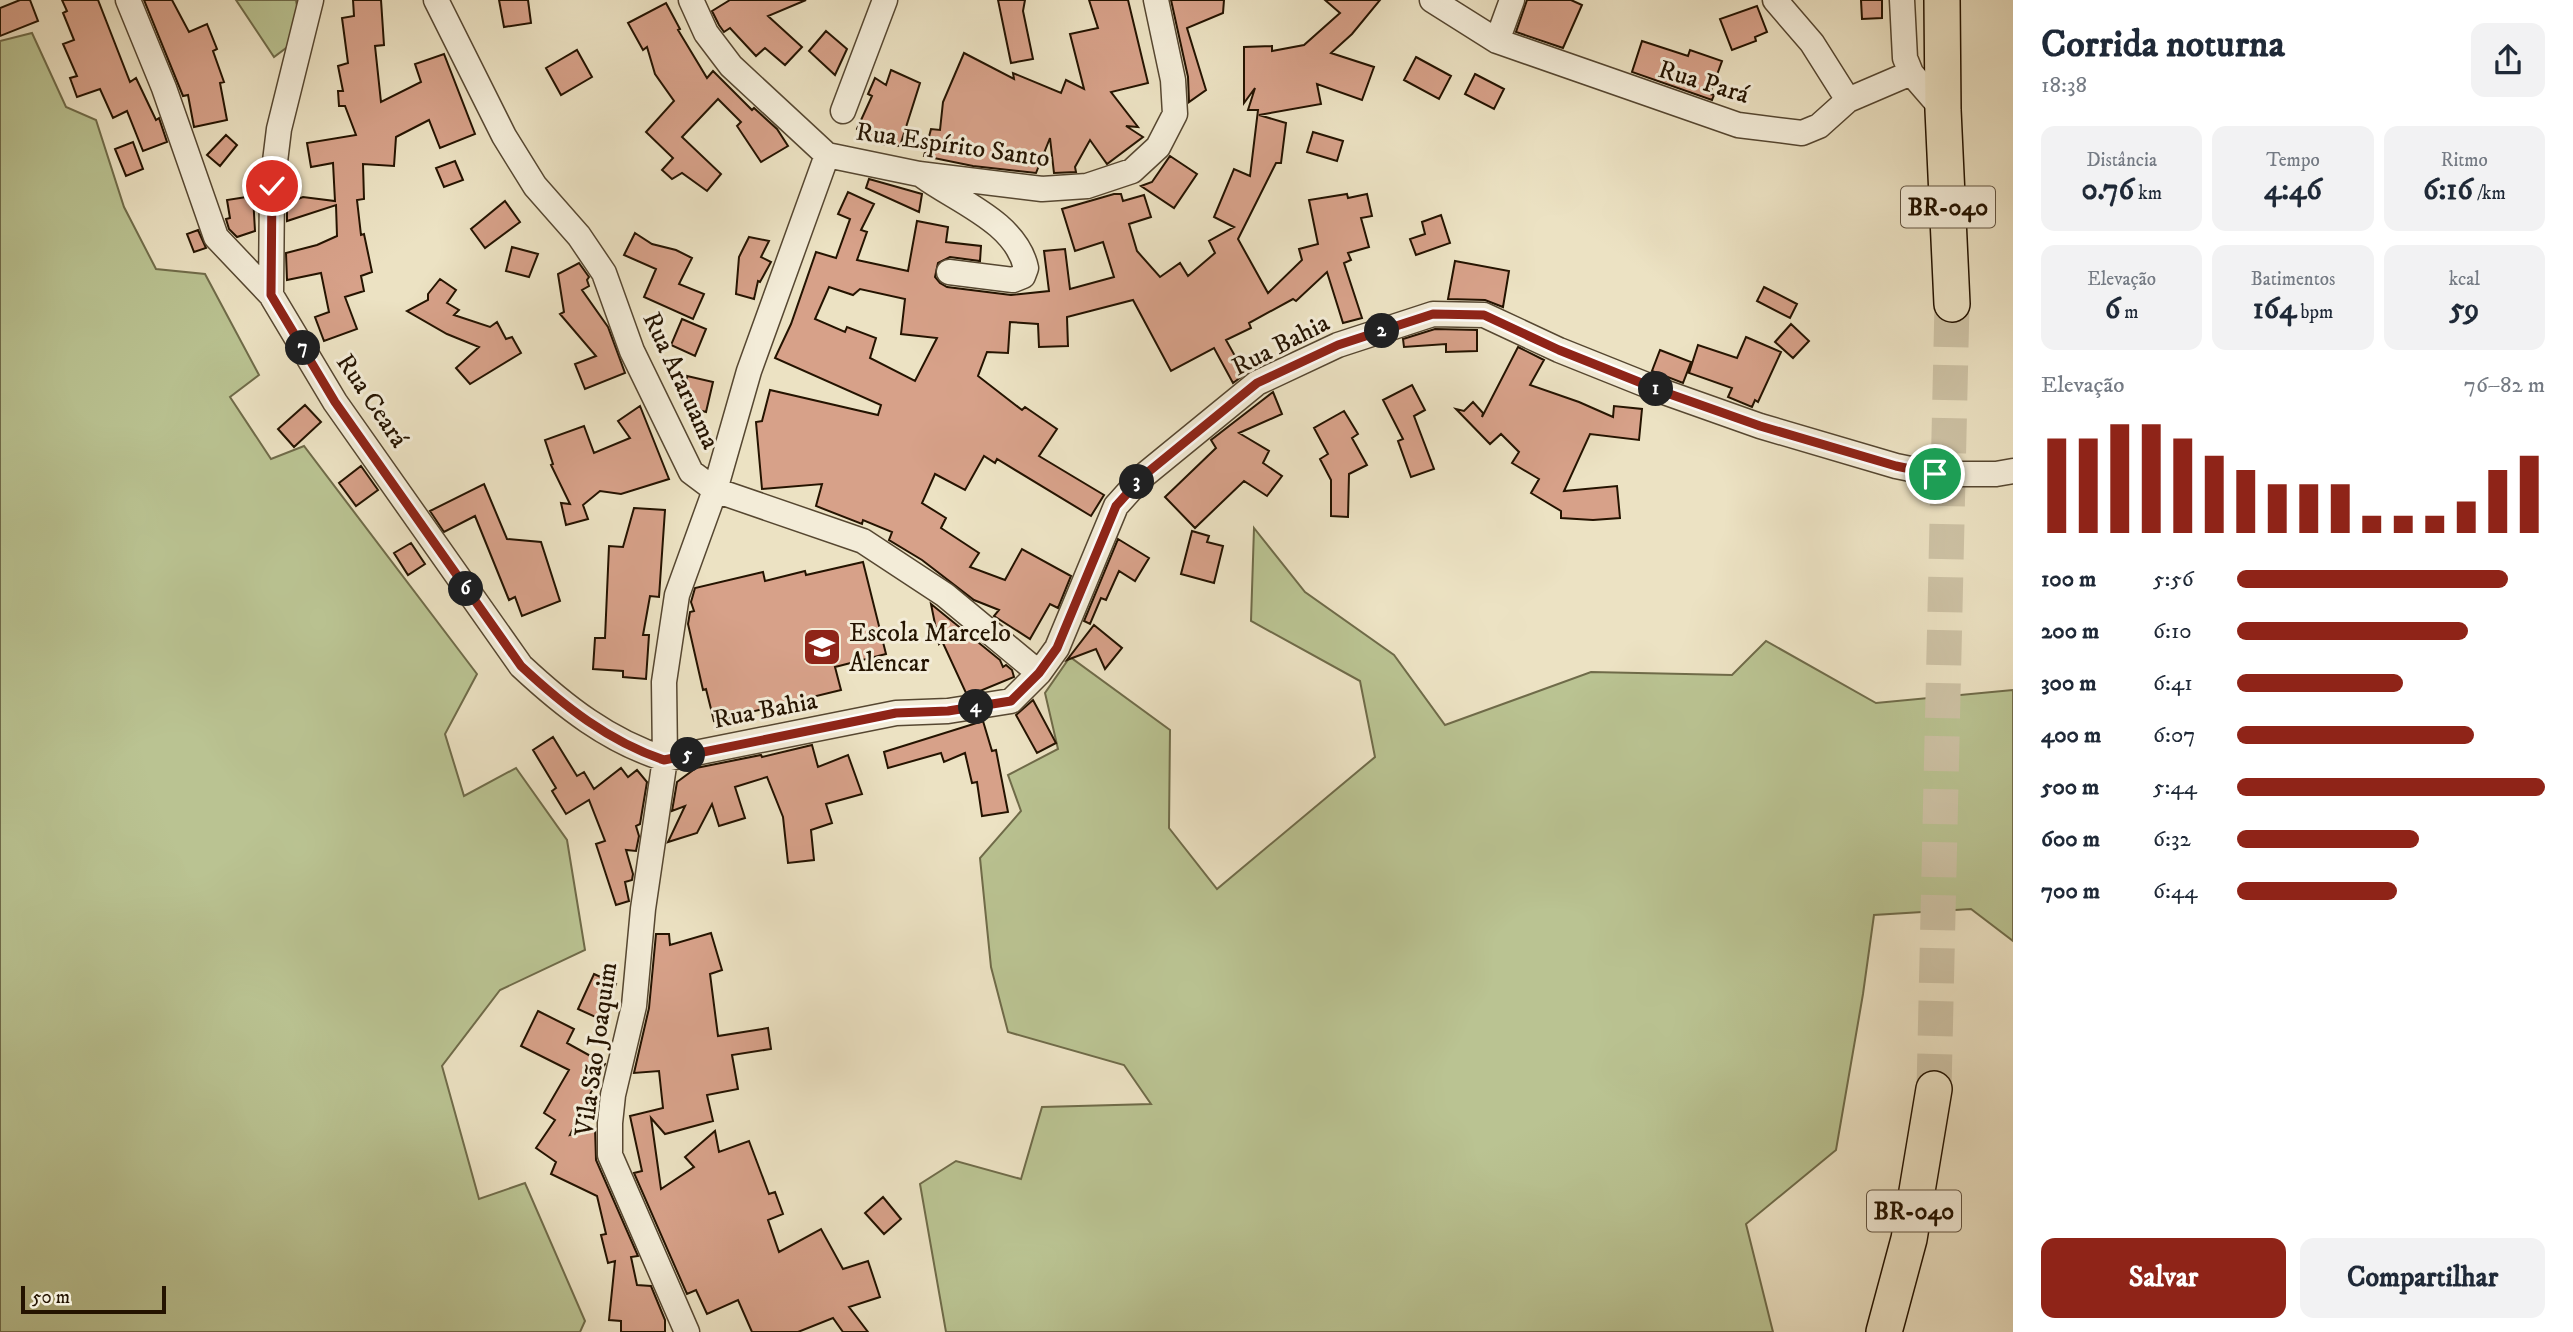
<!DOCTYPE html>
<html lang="pt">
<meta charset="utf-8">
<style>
:root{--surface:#fff;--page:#f2f2f3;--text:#1f2937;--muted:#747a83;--accent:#8f2418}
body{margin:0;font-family:"IM FELL DW Pica",serif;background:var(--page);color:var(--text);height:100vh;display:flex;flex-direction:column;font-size:26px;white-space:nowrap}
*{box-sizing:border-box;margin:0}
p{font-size:23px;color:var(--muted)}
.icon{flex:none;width:38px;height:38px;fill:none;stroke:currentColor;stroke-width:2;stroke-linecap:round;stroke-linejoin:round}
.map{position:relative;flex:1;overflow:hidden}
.drawer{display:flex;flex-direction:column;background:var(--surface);width:560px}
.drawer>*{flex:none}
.scale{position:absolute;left:21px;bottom:18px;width:145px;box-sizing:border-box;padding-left:7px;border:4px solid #241300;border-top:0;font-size:19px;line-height:24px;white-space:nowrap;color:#241300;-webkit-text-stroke:5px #f3ecd8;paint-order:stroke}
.pin{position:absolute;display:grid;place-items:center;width:60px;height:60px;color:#fff;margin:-30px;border:4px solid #fff;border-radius:50%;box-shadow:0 2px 7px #0007}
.km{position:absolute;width:35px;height:35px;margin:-18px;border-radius:50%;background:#222;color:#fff;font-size:19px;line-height:35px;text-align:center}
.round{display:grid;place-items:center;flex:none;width:74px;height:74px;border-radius:14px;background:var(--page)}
.summary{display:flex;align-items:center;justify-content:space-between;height:119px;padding:0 28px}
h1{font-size:38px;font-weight:700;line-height:52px}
.metrics{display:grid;grid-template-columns:repeat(3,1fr);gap:10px;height:119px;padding:7px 28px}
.metrics div{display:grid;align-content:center;border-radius:14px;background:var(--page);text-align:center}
.metrics b{font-size:30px;font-weight:700}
.metrics small{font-size:19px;font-weight:400}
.metrics p{font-size:19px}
.chart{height:196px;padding:14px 28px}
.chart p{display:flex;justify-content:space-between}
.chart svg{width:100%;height:126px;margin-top:7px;stroke:var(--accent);stroke-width:6}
.action{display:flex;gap:14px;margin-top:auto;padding:14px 28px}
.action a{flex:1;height:80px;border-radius:14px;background:var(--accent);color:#fff;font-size:28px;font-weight:700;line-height:80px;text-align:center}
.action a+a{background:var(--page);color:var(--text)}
ul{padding:0 28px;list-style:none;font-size:23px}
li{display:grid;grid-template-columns:112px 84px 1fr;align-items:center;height:52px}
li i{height:18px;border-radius:9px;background:var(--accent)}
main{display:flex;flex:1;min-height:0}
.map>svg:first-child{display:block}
</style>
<main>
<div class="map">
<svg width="2013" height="1332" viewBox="0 0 2013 1332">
<rect width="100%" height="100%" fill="#ece2c3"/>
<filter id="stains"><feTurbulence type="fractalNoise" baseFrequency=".00286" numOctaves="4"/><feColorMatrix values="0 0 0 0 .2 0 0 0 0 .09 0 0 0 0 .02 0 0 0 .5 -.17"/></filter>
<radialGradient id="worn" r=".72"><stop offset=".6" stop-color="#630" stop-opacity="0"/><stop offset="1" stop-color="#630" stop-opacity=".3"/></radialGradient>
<path fill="#bac392" stroke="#6f6b49" stroke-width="2" d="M 236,0 L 296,0 L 302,36 L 274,57 Z
M 32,33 L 66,107 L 96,120 L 124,207 L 156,269 L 205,274 L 259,375 L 230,397 L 271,459 L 304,446 L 477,674 L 445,734 L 464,796 L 516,768 L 567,840 L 585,950 L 500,990 L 442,1066 L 479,1199 L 525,1183 L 585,1321 L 580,1332 L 0,1332 L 0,41 Z
M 1254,528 L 1305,592 L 1394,655 L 1445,725 L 1591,672 L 1732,675 L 1766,641 L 1876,703 L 2013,690 L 2013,941 L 1971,909 L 1874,915 L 1863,994 L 1836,1150 L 1746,1224 L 1773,1332 L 946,1332 L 920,1184 L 956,1161 L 1021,1179 L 1042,1107 L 1151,1104 L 1124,1065 L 1008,1032 L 991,967 L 980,858 L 1021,811 L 1008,775 L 1058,749 L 1045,693 L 1070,657 L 1170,730 L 1169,828 L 1217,889 L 1375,757 L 1360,681 L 1251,621 Z"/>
<path fill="#d7a189" stroke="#241300" stroke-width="2" fill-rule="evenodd" d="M 20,0 L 30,0 L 38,21 L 0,36 L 0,8 Z
M 62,0 L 98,0 L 130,82 L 136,78 L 156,120 L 159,118 L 167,142 L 143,151 L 127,111 L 113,118 L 100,89 L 77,97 L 70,78 L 77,76 L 63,44 L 74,40 L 63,13 L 67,11 Z
M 144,0 L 172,0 L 189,32 L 207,24 L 217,49 L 213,51 L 224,82 L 220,83 L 227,120 L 194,127 L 188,95 L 183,96 Z
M 353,0 L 381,0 L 384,45 L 375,46 L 381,102 L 421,82 L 415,64 L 444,54 L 475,134 L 440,148 L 429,120 L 396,137 L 394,166 L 363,164 L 364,199 L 357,200 L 361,235 L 364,234 L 372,272 L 361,276 L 364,291 L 345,297 L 357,329 L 324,341 L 315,317 L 329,312 L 321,273 L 287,280 L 286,253 L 317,245 L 337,236 L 336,205 L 287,221 L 287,203 L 303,197 L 335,201 L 333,163 L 311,167 L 307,143 L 356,135 L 345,106 L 339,106 L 338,91 L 343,91 L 338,66 L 348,63 L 342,18 L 354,16 Z
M 499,0 L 528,0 L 531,23 L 504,27 Z
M 730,0 L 806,0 L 768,16 L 802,47 L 785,65 L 765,48 L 756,56 L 730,28 L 724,32 L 719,25 L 712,11 Z
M 998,0 L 1025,0 L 1023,11 L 1033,59 L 1011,63 Z
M 1089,0 L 1128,0 L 1148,83 L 1111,92 L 1138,127 L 1126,126 L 1143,137 L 1107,164 L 1090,140 L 1075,167 L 1076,172 L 1054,173 L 1050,138 L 1036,173 L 973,166 L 924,156 L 931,129 L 940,130 L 943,102 L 964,53 L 1014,79 L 1013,73 L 1061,93 L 1066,80 L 1084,89 L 1070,34 L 1098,28 Z
M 1171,0 L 1224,0 L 1223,13 L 1187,28 L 1206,90 L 1189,102 L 1188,77 Z
M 1325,0 L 1380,0 L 1352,34 L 1331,53 L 1374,67 L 1362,100 L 1317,84 L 1321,104 L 1259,115 L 1286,123 L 1281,163 L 1276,163 L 1238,239 L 1268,293 L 1302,260 L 1299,249 L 1318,244 L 1309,200 L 1347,194 L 1348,198 L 1367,194 L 1372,216 L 1361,218 L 1369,247 L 1348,253 L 1351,260 L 1344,263 L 1362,318 L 1343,323 L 1327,272 L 1296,301 L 1293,299 L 1249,323 L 1251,328 L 1226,340 L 1245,374 L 1233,383 L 1214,348 L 1171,371 L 1133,300 L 1067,317 L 1068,346 L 1039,347 L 1038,324 L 1010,322 L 1008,353 L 987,352 L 978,376 L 1022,410 L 1025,407 L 1057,429 L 1039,456 L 1104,495 L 1091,516 L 997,459 L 995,463 L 984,456 L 965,490 L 935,474 L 922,503 L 946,518 L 941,528 L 979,553 L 970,567 L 1005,580 L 1022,549 L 1071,576 L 1058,608 L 1050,604 L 1030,639 L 994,616 L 999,610 L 974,600 L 922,560 L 889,540 L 892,532 L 863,520 L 862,524 L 816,506 L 822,484 L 762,489 L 756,422 L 762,421 L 770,390 L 878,415 L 881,405 L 775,358 L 791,324 L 816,252 L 836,258 L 850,219 L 838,214 L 848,192 L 874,204 L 861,230 L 867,232 L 857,260 L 908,271 L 917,221 L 948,227 L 946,242 L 981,246 L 980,261 L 950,257 L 938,263 L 935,277 L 940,283 L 947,287 L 1011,295 L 1049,291 L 1044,251 L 1065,249 L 1070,289 L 1114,277 L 1103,242 L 1075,251 L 1062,209 L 1114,194 L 1121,194 L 1123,201 L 1144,195 L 1151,217 L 1129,224 L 1137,251 L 1160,277 L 1180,263 L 1188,276 L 1215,253 L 1209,241 L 1234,227 L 1214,217 L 1234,169 L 1250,176 L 1258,110 L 1248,110 L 1255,88 L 1244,103 L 1244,47 L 1272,46 L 1272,51 L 1304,45 L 1340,13 ZM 829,287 L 853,295 L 860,289 L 905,299 L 901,334 L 937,338 L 915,381 L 870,358 L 876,338 L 847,327 L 845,332 L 815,319 Z
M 1527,0 L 1571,0 L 1582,5 L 1563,48 L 1516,32 Z
M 1861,0 L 1882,0 L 1882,18 L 1862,19 Z
M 666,3 L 680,29 L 678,30 L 707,78 L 713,71 L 752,110 L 754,108 L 777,129 L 788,146 L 761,162 L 737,126 L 741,122 L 718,99 L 682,137 L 721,174 L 707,191 L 682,173 L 672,179 L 662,170 L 673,158 L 646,132 L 674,101 L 655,74 L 647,47 L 643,50 L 628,23 Z
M 1757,6 L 1767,32 L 1755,37 L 1756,41 L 1732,50 L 1720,19 Z
M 826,31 L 847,49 L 835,75 L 809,51 Z
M 1642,41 L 1688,56 L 1690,50 L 1722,61 L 1710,94 L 1714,95 L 1712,100 L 1632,72 Z
M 577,50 L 592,77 L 561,95 L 546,68 Z
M 1416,57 L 1451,76 L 1439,99 L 1404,80 Z
M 891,70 L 920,83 L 900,146 L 879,144 L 857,129 L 872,96 L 868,94 L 875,78 L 886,85 Z
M 1475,74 L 1504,89 L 1494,109 L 1465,94 Z
M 1313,132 L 1343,141 L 1337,161 L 1307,152 Z
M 226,135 L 237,145 L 220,166 L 207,155 Z
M 133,142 L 143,169 L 126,176 L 115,149 Z
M 1170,156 L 1197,174 L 1174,208 L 1141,186 L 1152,182 Z
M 455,161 L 463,180 L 444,187 L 436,168 Z
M 869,179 L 922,194 L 919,212 L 866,188 Z
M 253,196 L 255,231 L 237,237 L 229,229 L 226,219 L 230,218 L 227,200 Z
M 505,201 L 520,222 L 485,248 L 471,229 Z
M 1441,215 L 1450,243 L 1416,255 L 1410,239 L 1425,234 L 1422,222 Z
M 198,230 L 206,248 L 194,252 L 187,234 Z
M 635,233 L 652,244 L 676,250 L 692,258 L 679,284 L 704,294 L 693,319 L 644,297 L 656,269 L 624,255 Z
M 749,237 L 769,241 L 761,257 L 771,262 L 760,282 L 758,281 L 754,299 L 736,294 L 739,257 Z
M 512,247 L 538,254 L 529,277 L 506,271 Z
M 1455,261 L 1509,271 L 1503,307 L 1485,300 L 1448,299 Z
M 579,263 L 589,277 L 587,280 L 589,286 L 582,290 L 608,327 L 625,373 L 585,389 L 575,364 L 596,356 L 560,314 L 564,312 L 558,274 Z
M 440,279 L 456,290 L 447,303 L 459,310 L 454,315 L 490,327 L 497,322 L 506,339 L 512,337 L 521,353 L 470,384 L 456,368 L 479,347 L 447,334 L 407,311 L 428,300 L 428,294 Z
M 1764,287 L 1797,304 L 1790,318 L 1757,301 Z
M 682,319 L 706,329 L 695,356 L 671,345 Z
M 1791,324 L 1809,341 L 1793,358 L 1775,342 Z
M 1435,329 L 1477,330 L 1477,351 L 1446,352 L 1446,344 L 1404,347 L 1403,339 Z
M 1746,337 L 1781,352 L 1758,402 L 1755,400 L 1752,407 L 1728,397 L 1732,388 L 1689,373 L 1698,345 L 1737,358 Z
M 1518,347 L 1544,360 L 1530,385 L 1579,402 L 1613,417 L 1614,406 L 1642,409 L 1639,440 L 1590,434 L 1564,491 L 1617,486 L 1620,518 L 1593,520 L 1561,518 L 1561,511 L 1531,493 L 1539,479 L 1512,463 L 1519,452 L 1501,434 L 1490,444 L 1456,409 L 1464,411 L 1473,402 L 1483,413 L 1482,417 Z
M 1660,350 L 1691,362 L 1683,383 L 1652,371 Z
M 687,376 L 713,382 L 706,412 L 684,406 Z
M 1412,385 L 1425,410 L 1414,416 L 1434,469 L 1411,477 L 1398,441 L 1403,439 L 1383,400 Z
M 1273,392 L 1282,414 L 1239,433 L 1269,451 L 1263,463 L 1282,476 L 1267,496 L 1244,481 L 1195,528 L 1165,497 L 1216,448 L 1211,440 Z
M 305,405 L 321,422 L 294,447 L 278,429 Z
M 640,406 L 669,479 L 621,494 L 600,491 L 583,505 L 588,519 L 566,525 L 561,503 L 570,504 L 551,465 L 553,464 L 545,440 L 584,426 L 594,453 L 630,438 L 618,421 Z
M 1344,411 L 1358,434 L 1352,438 L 1367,465 L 1349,474 L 1348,517 L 1331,516 L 1331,480 L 1320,459 L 1328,454 L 1314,428 Z
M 361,466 L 378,490 L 356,506 L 339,483 Z
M 484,484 L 507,539 L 541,542 L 560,601 L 522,616 L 515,597 L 509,600 L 475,516 L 444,532 L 430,511 Z
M 634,508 L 665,510 L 659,597 L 650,596 L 643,635 L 649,635 L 646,679 L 623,677 L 623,671 L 593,669 L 595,638 L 605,638 L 609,546 L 623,547 Z
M 1192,531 L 1209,536 L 1207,542 L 1223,546 L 1214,583 L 1181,574 Z
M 1118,539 L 1149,558 L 1135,581 L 1119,571 L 1106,600 L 1101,598 L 1090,624 L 1084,621 Z
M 411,543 L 425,564 L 408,575 L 394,553 Z
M 863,562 L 886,654 L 835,667 L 841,690 L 714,721 L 706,689 L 703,690 L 688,624 L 690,612 L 694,611 L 691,602 L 695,588 L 763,572 L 765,581 L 805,571 L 806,575 Z
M 931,604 L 1000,660 L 1003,667 L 1006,665 L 1012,670 L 1014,677 L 980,691 L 966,693 L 942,641 L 939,644 Z
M 1094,625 L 1122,648 L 1105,669 L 1096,649 L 1067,660 Z
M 1033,700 L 1056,743 L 1037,753 L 1016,715 Z
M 983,721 L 992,751 L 996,750 L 1008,812 L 982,816 L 977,782 L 972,783 L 965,753 L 944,762 L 941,753 L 888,768 L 884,752 Z
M 553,737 L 577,776 L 584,772 L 594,789 L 621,768 L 628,777 L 637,770 L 647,782 L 640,824 L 636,826 L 639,836 L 636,851 L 626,850 L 633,874 L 632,880 L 625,882 L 629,901 L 616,905 L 596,844 L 605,841 L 589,800 L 566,814 L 552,791 L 556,788 L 533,750 Z
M 812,745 L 818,767 L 848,755 L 862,794 L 826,804 L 832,823 L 811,830 L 814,860 L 788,863 L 783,817 L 767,777 L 735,787 L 745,818 L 719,826 L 712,804 L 697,833 L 668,842 L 685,806 L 672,811 L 677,782 L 696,768 L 761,755 L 762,757 Z
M 711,933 L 722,970 L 710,974 L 718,1036 L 768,1028 L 771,1049 L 732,1055 L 738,1089 L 707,1095 L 713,1121 L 665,1134 L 651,1118 L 661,1189 L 694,1167 L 685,1157 L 715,1131 L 719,1152 L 749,1141 L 769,1194 L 775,1192 L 783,1214 L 768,1220 L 779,1252 L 821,1229 L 843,1269 L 868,1261 L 880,1297 L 849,1307 L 868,1332 L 843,1332 L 833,1318 L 798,1332 L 752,1332 L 738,1300 L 707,1314 L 696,1290 L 687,1294 L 634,1173 L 642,1171 L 630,1116 L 663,1108 L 659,1071 L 634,1073 L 649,1008 L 656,934 L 669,934 L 670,945 Z
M 594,974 L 616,984 L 600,1019 L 578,1009 Z
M 538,1011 L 574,1029 L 567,1043 L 605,1064 L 570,1135 L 595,1128 L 596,1160 L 638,1256 L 631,1257 L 637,1285 L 651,1286 L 665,1320 L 665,1332 L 621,1332 L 621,1321 L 609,1320 L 615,1261 L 608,1263 L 601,1235 L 606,1234 L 597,1196 L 551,1174 L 556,1162 L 536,1148 L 555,1120 L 544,1113 L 569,1070 L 521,1046 Z
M 883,1197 L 901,1219 L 884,1234 L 865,1213 Z"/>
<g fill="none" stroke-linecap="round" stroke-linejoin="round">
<path stroke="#cec3a6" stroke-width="35" stroke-dasharray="35 18" stroke-linecap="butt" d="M 1934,1089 L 1952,304"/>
<defs>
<path id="minor" d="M 128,0 L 164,88 L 216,237 L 271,295 L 335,402 L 521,666 C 564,706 608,741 665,759 L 896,713 L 948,711 L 1011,701 L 1039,673 L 1057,648 L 1116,506 L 1142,477 L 1257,383 L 1338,345 L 1433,314 L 1484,315 L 1559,350 L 1664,392 L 1760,426 L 1896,466 L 1935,474 L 1996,474 L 2013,471
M 436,0 L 504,136 L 535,186 L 579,236 L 604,273 L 632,351 L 691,472 L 715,490 L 863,541 L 945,595 L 1039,673
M 691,0 L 706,33 L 731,66 L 827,155 L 919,174 L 1042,189 L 1087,186 L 1132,171 L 1158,147 L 1175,114 L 1173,80 L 1156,0
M 1432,0 L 1497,41 L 1738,125 L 1802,133 L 1819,126 L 1848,100 L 1812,43 L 1775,0
M 1902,0 L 1905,58 L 1911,73 L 1943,110
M 1497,41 L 1512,0
M 1848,100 L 1911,73
M 843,111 L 885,0
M 923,176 C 957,201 1016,222 1026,268 L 1023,276 L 1013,280 L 949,272
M 271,295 L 272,186 L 279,129 L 311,0
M 687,1332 L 610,1155 L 610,1123 L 613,1095 L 634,1006 L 643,909 L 665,759 L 664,682 L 677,595 L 715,490 L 749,371 L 827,155"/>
<path id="highway" d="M 1942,0 L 1943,110 L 1952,304
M 1884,1332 L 1909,1239 L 1934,1089"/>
</defs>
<use href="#minor" stroke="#564731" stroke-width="27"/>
<use href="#highway" stroke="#241300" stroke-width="38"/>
<use href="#minor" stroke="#f3ecd8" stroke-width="24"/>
<use href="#highway" stroke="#ece2c3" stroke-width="35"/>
</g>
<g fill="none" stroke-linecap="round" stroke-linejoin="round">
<defs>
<path id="route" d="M 272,186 L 271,295 L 335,402 L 521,666 C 564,706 608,741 664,760 L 896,713 L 948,711 L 1011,701 L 1039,673 L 1057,648 L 1116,506 L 1142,477 L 1257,383 L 1338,345 L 1433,314 L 1484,315 L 1559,350 L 1664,392 L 1760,426 L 1896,466 L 1935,474"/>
</defs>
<use href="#route" stroke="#fff" stroke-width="14"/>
<use href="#route" stroke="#8f2418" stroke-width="9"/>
</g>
<defs>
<symbol id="school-square" viewBox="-11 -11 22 22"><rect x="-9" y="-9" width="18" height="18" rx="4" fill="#8f2418" stroke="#f3ecd8"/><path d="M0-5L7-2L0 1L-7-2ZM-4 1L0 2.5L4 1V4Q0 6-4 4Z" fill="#fff"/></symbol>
</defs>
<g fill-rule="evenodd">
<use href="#school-square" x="800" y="625" width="44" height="44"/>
</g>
<g text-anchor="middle" stroke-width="6" stroke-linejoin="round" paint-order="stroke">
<g fill="#f3ecd8" stroke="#625441" stroke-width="2">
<rect x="1901" y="186.5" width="94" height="41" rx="5"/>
<rect x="1867" y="1190.5" width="94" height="41" rx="5"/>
</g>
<g font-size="24" font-weight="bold" fill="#241300">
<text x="1948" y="215">BR-040</text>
<text x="1914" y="1219">BR-040</text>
</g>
<g font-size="26" fill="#241300" stroke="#f3ecd8">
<text transform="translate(1704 81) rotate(17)" y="9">Rua Pará</text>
<text transform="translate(953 144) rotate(8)" y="9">Rua Espírito Santo</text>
<text transform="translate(1280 344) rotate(-27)" y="9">Rua Bahia</text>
<text transform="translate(682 380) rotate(65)" y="9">Rua Araruama</text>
<text transform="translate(373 400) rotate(56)" y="9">Rua Ceará</text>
<text transform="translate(765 709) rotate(-11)" y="9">Rua Bahia</text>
<text transform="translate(595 1049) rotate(-82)" y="9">Vila São Joaquim</text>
</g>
<g font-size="26" fill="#241300" stroke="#f3ecd8" text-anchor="start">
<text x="849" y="641">Escola Marcelo<tspan x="849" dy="30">Alencar</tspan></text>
</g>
</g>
<rect width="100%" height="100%" filter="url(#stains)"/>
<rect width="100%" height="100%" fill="url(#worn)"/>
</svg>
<div class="scale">50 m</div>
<div class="pin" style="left:1935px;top:474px;background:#1e9e55"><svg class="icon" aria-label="arrive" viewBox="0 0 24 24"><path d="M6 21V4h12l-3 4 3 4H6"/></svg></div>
<div class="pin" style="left:272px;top:186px;background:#d93025"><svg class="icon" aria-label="check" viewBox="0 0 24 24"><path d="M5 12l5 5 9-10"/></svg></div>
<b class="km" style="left:1656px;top:389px">1</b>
<b class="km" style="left:1382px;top:331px">2</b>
<b class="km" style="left:1137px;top:482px">3</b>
<b class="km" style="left:976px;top:707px">4</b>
<b class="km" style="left:688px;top:755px">5</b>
<b class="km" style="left:466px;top:589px">6</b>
<b class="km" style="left:303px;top:348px">7</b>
</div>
<section class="drawer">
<div class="summary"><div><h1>Corrida noturna</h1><p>18:38</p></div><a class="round"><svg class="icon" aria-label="share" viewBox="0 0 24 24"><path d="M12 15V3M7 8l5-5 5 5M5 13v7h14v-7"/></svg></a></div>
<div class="metrics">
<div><p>Distância</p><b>0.76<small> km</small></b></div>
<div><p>Tempo</p><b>4:46</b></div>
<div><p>Ritmo</p><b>6:16<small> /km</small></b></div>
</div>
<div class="metrics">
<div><p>Elevação</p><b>6<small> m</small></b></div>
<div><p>Batimentos</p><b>164<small> bpm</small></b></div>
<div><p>kcal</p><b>59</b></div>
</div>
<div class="chart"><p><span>Elevação</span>76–82 m</p>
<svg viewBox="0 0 160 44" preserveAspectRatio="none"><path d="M5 44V11M15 44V11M25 44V6M35 44V6M45 44V11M55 44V17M65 44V22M75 44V27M85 44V27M95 44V27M105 44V38M115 44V38M125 44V38M135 44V33M145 44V22M155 44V17"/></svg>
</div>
<ul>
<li><b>100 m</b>5:56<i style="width:88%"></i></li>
<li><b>200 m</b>6:10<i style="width:75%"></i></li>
<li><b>300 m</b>6:41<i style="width:54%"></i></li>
<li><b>400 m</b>6:07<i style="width:77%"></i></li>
<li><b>500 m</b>5:44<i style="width:100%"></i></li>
<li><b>600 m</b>6:32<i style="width:59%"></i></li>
<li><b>700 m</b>6:44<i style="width:52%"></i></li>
</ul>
<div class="action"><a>Salvar</a><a>Compartilhar</a></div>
</section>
</main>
